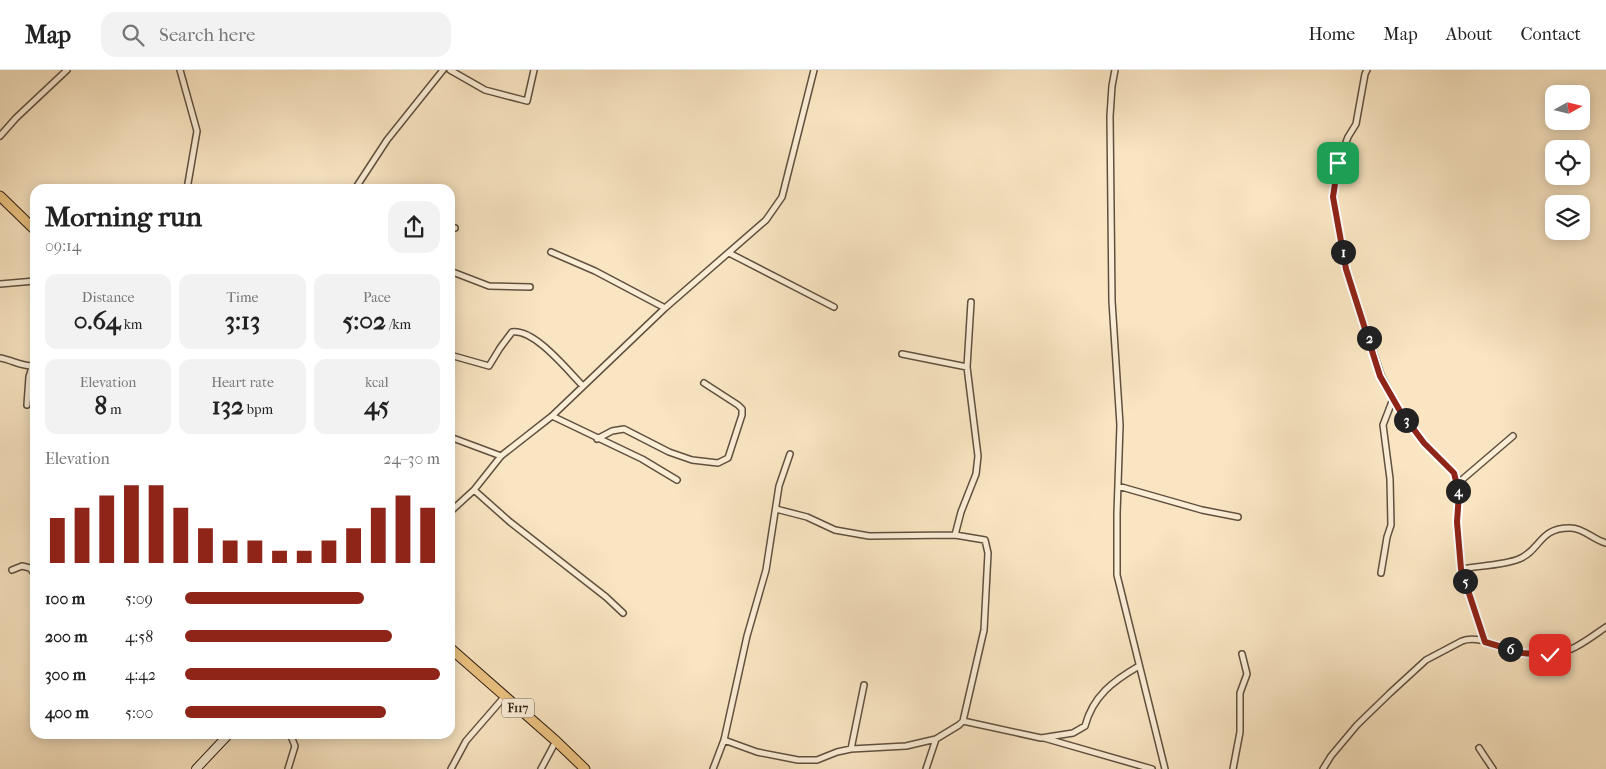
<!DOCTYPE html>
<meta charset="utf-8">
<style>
:root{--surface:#fff;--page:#f2f2f2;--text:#222;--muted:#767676;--line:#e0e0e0;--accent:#8f2418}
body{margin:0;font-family:"IM FELL French Canon",serif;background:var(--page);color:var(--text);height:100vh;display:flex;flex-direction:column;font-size:19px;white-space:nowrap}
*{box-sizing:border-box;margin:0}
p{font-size:16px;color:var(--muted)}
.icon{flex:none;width:28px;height:28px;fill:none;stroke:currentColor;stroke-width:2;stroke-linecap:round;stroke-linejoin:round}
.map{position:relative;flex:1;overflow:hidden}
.sheet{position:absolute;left:30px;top:114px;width:425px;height:555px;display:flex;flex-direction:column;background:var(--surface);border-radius:15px;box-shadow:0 2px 12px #0003}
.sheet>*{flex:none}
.needle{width:32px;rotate:82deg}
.buttons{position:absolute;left:1545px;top:15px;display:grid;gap:10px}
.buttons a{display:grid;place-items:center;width:45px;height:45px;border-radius:10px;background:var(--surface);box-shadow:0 2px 12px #0003;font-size:25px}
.pin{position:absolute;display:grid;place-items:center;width:42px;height:42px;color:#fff;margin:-21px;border-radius:10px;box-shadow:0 2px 8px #0006}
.km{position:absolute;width:25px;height:25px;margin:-12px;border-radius:50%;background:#222;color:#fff;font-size:14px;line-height:25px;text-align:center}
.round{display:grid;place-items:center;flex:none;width:52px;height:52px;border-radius:15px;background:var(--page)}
.head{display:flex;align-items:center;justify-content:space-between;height:85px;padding:0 15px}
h1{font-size:28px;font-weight:700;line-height:38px}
.figures{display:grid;grid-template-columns:repeat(3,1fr);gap:8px;height:85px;padding:5px 15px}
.figures div{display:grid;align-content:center;border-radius:12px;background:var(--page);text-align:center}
.figures b{font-size:25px;font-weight:700}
.figures small{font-size:14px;font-weight:400}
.figures p{font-size:14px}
.chart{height:140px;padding:10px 15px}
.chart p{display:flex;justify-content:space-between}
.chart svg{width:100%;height:90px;margin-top:5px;stroke:var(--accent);stroke-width:6}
ul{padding:0 15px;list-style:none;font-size:16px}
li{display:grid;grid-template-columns:80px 60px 1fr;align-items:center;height:38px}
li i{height:12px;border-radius:6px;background:var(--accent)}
header{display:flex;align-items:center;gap:30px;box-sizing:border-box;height:70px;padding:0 25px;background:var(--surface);border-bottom:1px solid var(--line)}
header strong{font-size:24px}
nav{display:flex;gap:28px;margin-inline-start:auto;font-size:18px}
.search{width:350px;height:45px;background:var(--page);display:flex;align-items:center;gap:12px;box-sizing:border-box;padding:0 18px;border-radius:15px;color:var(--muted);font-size:19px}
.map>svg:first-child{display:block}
</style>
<header>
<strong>Map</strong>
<div class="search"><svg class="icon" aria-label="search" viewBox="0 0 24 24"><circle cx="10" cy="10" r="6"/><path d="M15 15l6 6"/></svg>Search here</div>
<nav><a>Home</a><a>Map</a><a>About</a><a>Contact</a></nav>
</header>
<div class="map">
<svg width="1606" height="699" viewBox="0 0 1606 699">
<rect width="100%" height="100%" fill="#f9e5c2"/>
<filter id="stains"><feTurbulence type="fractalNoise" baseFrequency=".004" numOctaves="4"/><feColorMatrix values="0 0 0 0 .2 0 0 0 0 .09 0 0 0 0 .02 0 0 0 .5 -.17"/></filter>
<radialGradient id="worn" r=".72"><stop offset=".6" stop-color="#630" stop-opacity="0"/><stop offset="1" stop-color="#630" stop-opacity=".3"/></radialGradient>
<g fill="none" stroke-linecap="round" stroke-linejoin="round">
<defs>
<path id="minor" d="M 180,0 L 197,61 L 187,119
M 450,0 L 485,20 L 527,31 L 534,0
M 1115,0 L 1112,16 L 1110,46 L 1112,231 L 1120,355 L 1117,444 L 1117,505 L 1165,699
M 1367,0 L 1365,4 L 1356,54 L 1348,67 L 1338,93 L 1333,127 L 1346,199 L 1381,305 L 1400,341 L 1424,373 L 1454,403 L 1459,423 L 1457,452 L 1461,499 L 1485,572
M 0,66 L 16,48 L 67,0
M 355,119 L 387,70 L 443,0
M 450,159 L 455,158
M 551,182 L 595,201 L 665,238
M 729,183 L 834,237
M 450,201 L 489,216 L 530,217
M 0,214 L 35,211
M 902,284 L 967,297
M 450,285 L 489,296 L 500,278 L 512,262 C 535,259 567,300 583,316
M 0,288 C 12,290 23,297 35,296
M 27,335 L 29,307 L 32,297
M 552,346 L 642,389 L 677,410
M 450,367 L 501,386
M 597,369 L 612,361 L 624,359 L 669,382 L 692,390 L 718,393 L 728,388 L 742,345 L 742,339 L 738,335 L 704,313
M 1457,414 L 1513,366
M 1118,416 L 1202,440 L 1238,447
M 474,420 L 510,452 L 606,527 L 623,543
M 776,439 L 807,447 L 835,460 L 869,466 L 955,465 L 985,470 L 988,483 L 984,560 L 963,651 L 959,655 L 936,669
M 450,442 L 474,420 L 501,386 L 552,346 L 665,238 L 766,150 L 782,127 L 814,0
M 955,465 L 961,442 L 976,404 L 978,386 L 967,297 L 971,232
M 1461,499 C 1477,496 1505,495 1519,489 C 1541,480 1539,457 1571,458 C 1583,458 1594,470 1606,473
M 12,500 L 22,496 L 30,498 L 35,505
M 1381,503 L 1387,467 L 1391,455 L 1390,409 L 1383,355 L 1393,329
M 963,651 L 1041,668 L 1073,663 L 1085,656 C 1093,626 1113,611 1139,596
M 1044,668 L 1152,699
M 724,670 L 757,682 L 798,690 L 817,690 L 837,682 L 851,679 L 906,676 L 936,669 L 926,699
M 1479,678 L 1493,699
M 851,679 L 864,615
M 288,699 L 295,676 L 290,664
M 451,699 L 466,671 L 505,626
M 541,699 L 556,671
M 713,699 L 724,670 L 747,566 L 766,500 L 779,416 L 790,384
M 1233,699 L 1240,662 L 1240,623 L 1247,604 L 1242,584
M 1323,699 L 1331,686 L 1357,655 L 1390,623 L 1426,590 L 1462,571 C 1479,564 1505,580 1523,583 C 1531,584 1541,585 1550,585 C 1570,584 1590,568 1606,557"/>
<path id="secondary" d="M 196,699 L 229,664"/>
<path id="primary" d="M 0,126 L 35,160
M 450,578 L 556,671 L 585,699"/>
</defs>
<use href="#minor" stroke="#61503f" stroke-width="8"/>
<use href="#secondary" stroke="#2e1f13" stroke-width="10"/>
<use href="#primary" stroke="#2e1f13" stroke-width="11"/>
<use href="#minor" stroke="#fbeed7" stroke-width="5"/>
<use href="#secondary" stroke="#fbeed7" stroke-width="8"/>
<use href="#primary" stroke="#ecc281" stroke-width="9"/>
</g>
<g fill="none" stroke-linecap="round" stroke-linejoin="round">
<defs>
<path id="route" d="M 1338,93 L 1333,127 L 1346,199 L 1380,306 L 1400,341 L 1424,373 L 1454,403 L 1459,423 L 1457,452 L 1461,499 L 1485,572 L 1522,583 L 1550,585"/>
</defs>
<use href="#route" stroke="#fff" stroke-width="10"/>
<use href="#route" stroke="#8f2418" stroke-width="6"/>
</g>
<g text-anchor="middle" stroke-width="4" stroke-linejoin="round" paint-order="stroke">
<rect fill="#fbeed7" stroke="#6c5d4e" stroke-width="1" x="502" y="628.5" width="32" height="19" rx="4"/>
<g font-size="12" font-weight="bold" fill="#2e1f13">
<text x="518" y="642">F117</text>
</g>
</g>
<rect width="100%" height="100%" filter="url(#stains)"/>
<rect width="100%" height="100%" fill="url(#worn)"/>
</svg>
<div class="buttons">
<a><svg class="needle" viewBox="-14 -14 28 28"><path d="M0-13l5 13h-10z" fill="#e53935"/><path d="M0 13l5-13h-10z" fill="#767676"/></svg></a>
<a><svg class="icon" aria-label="locate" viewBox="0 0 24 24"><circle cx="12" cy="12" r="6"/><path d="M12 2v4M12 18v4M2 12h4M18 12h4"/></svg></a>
<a><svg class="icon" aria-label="layers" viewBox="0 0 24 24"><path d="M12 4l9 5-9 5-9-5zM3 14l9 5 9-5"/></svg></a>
</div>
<div class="pin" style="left:1338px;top:93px;background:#1e9e55"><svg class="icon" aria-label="arrive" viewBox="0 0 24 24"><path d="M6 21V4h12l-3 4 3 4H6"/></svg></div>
<div class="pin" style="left:1550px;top:585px;background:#d93025"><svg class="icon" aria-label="check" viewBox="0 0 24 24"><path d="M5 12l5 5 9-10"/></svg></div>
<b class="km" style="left:1343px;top:182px">1</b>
<b class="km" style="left:1369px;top:268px">2</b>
<b class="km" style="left:1406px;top:350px">3</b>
<b class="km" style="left:1458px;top:421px">4</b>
<b class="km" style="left:1465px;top:511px">5</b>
<b class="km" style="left:1510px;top:579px">6</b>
<section class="sheet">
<div class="head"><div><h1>Morning run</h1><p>09:14</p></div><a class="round"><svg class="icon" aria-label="share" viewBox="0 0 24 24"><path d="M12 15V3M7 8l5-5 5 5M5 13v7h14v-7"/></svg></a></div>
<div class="figures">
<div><p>Distance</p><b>0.64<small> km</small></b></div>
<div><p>Time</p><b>3:13</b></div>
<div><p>Pace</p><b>5:02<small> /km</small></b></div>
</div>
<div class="figures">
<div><p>Elevation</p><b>8<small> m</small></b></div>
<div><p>Heart rate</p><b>132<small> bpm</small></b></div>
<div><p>kcal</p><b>45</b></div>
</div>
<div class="chart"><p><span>Elevation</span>24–30 m</p>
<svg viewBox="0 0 160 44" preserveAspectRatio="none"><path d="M5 44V22M15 44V17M25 44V11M35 44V6M45 44V6M55 44V17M65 44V27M75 44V33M85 44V33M95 44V38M105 44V38M115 44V33M125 44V27M135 44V17M145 44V11M155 44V17"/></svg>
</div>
<ul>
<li><b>100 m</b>5:09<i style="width:70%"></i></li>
<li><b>200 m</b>4:58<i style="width:81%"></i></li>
<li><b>300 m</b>4:42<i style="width:100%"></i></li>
<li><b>400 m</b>5:00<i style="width:79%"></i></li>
</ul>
</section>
</div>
